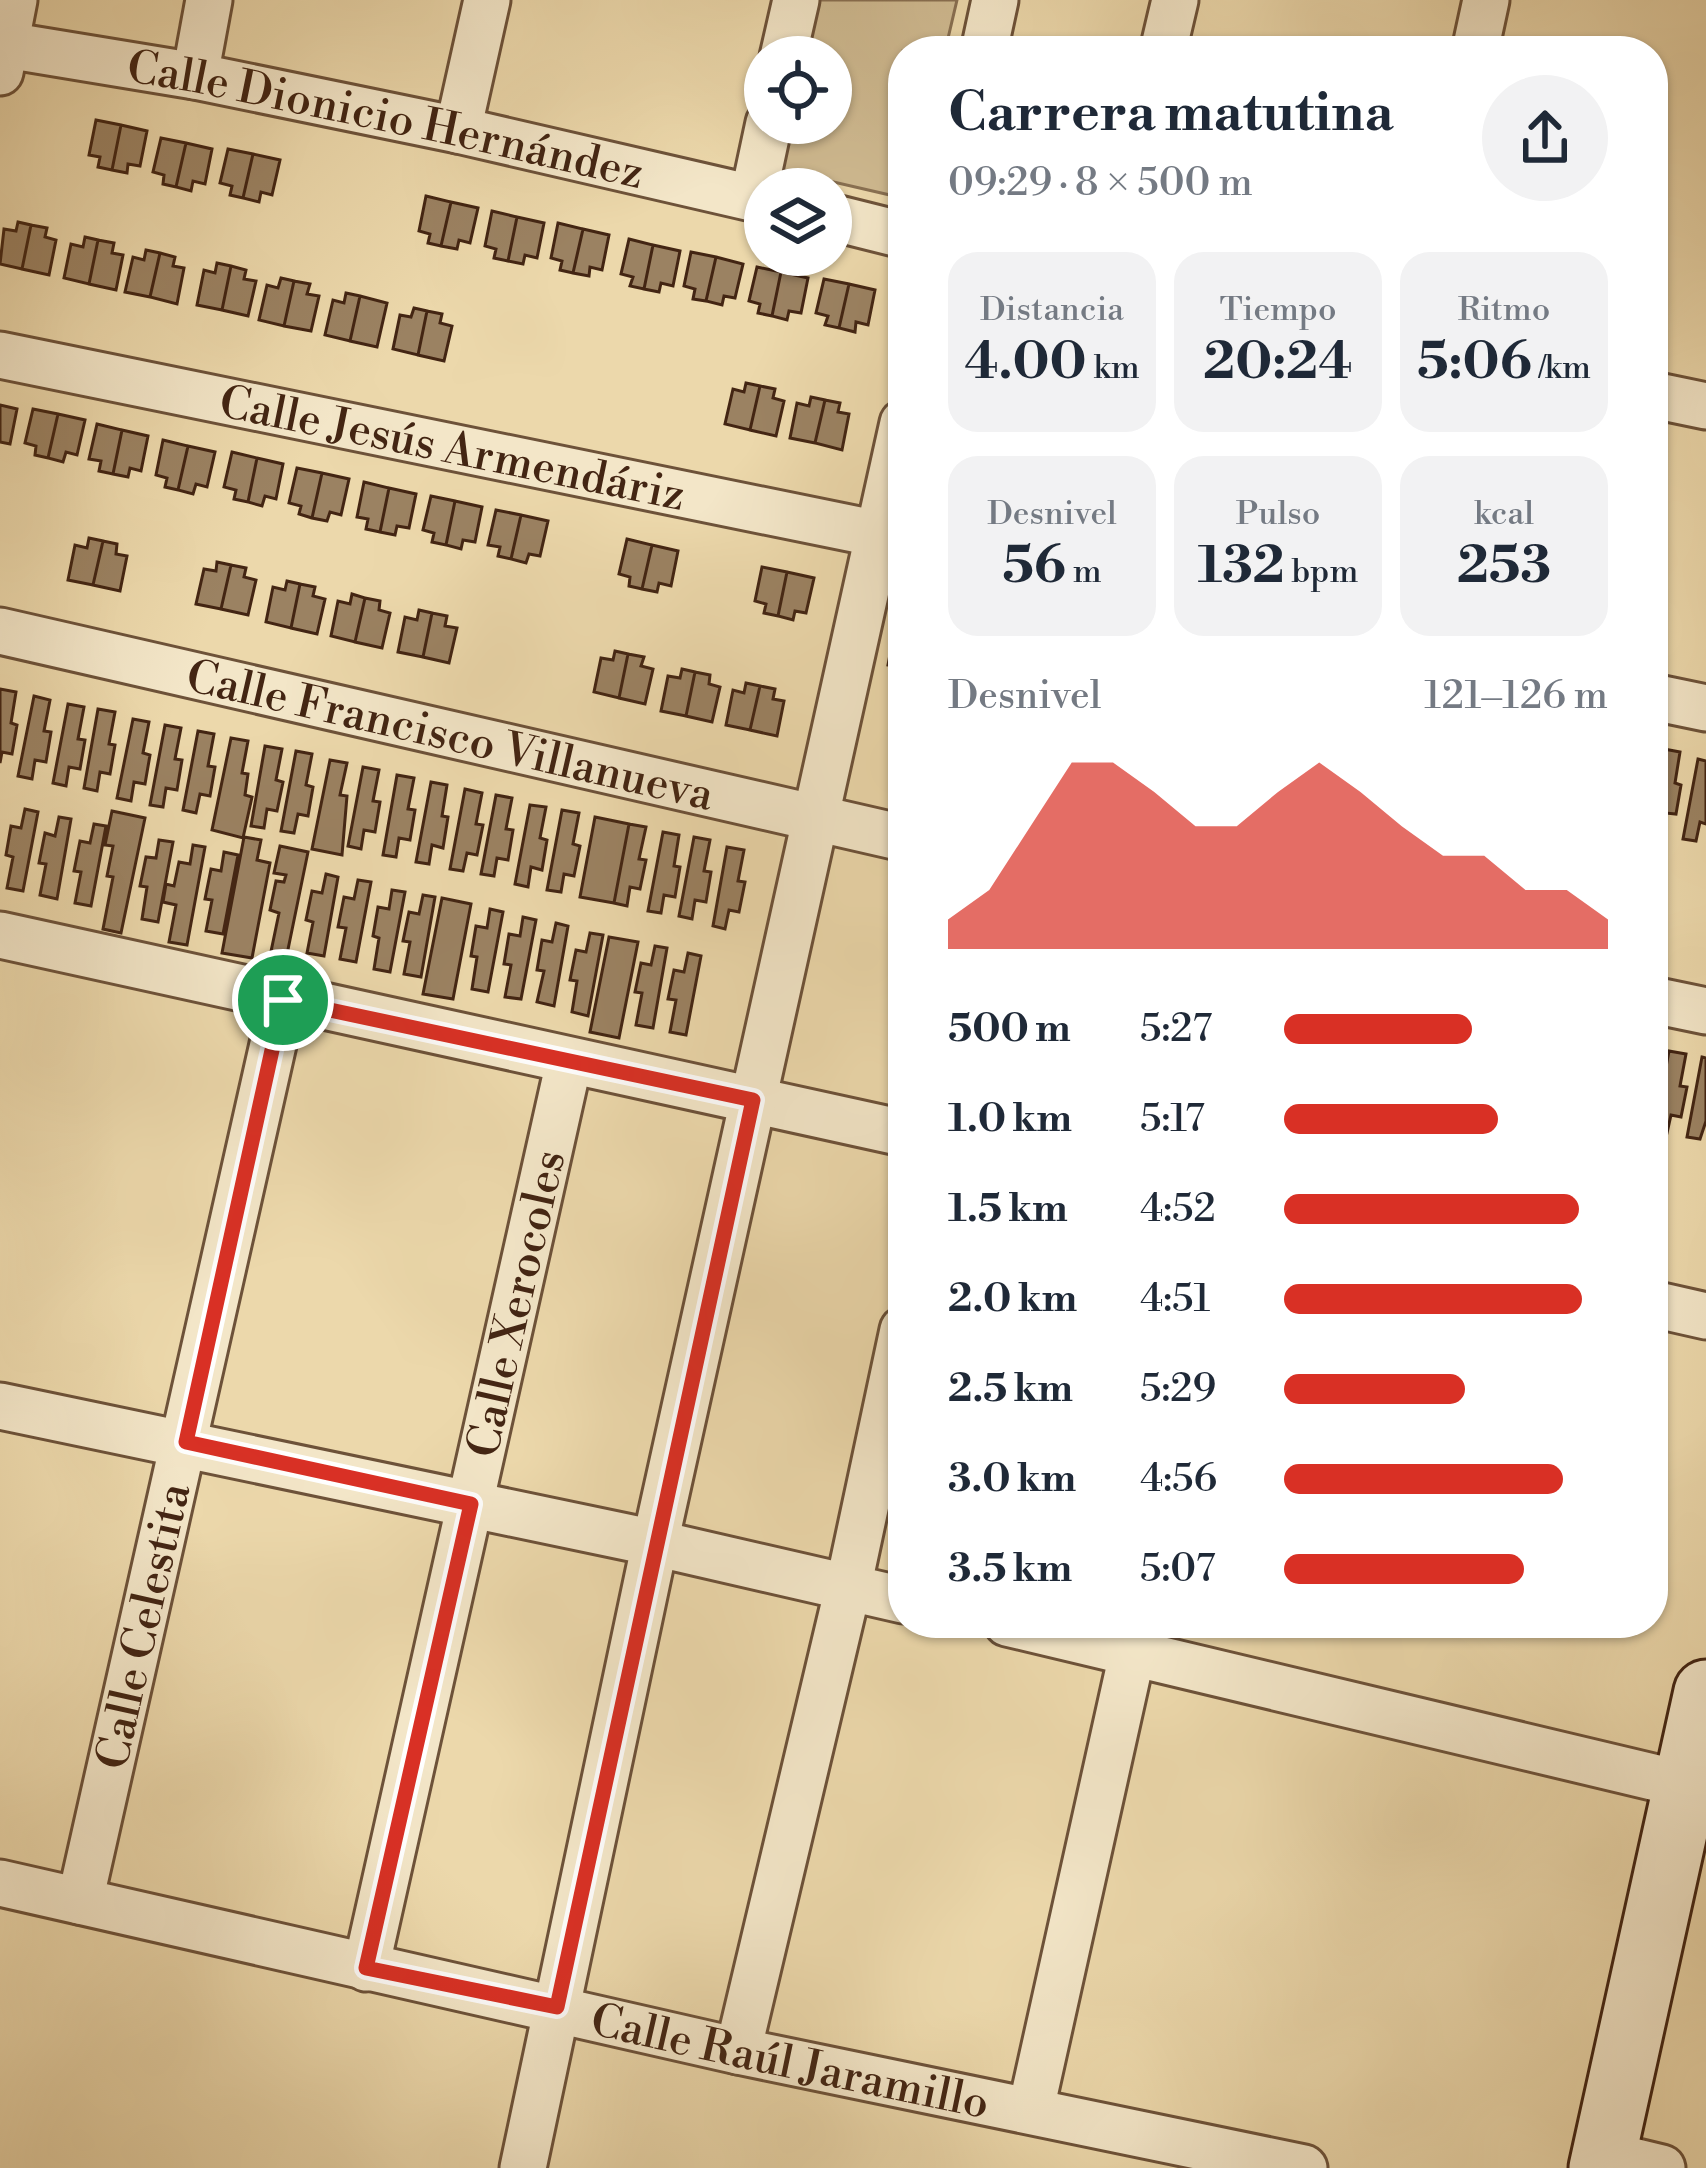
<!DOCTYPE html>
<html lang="es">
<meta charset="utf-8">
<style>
:root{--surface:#fff;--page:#f2f2f3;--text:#1f2937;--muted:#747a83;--accent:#d93025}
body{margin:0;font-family:"Libre Bodoni",serif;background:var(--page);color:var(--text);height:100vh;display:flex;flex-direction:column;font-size:45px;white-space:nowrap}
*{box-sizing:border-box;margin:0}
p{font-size:39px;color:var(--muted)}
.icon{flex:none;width:66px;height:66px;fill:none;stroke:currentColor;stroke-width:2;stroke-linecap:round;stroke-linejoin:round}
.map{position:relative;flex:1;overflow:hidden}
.side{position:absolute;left:888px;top:36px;width:780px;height:1602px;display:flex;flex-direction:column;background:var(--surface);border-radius:48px;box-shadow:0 3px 9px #0004}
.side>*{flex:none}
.buttons{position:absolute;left:744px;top:36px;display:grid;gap:24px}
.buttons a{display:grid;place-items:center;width:108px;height:108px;border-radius:50%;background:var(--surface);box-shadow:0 3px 9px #0004;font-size:60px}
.pin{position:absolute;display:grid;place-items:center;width:102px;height:102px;color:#fff;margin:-51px;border:6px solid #fff;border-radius:50%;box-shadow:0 3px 12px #0007}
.round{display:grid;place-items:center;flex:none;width:126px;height:126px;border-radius:63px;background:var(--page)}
.summary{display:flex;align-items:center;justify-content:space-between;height:204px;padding:0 60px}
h1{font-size:54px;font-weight:800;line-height:90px}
.figures{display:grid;grid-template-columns:repeat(3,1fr);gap:18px;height:204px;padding:12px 60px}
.figures div{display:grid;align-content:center;border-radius:30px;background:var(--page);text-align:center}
.figures b{font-size:51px;font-weight:800}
.figures small{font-size:33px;font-weight:400}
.figures p{font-size:33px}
.chart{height:336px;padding:24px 60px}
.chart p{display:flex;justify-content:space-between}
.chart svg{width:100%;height:216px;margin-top:12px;fill:var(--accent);opacity:.7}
ul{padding:0 60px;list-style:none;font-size:39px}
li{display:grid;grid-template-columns:192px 144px 1fr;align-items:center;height:90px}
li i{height:30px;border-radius:15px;background:var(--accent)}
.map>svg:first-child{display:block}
</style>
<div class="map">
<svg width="1706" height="2168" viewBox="0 0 1706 2168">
<rect width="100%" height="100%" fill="#ecd8ab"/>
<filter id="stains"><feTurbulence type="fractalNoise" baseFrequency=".00167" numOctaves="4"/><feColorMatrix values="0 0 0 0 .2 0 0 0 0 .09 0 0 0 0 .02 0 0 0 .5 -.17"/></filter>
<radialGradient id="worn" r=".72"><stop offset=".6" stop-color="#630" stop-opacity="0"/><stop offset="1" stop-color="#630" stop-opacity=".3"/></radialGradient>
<path fill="#cfba91" stroke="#897052" stroke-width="3" d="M 815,0 L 957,0 L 945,51 L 903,51 L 903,198 L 777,169 L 788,123 L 831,123 L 831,57 L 802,57 Z"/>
<path fill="#9b8262" stroke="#432513" stroke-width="3" d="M 96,120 L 121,125 L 112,170 L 98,167 L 100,157 L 89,155 Z
M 121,125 L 147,131 L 140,166 L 128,164 L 127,173 L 112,170 Z
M 161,138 L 186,143 L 176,187 L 163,184 L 164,175 L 153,172 Z
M 186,143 L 212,149 L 205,184 L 193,181 L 191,191 L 176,187 Z
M 228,149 L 253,154 L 243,198 L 230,195 L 232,186 L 220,183 Z
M 253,154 L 280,160 L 272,195 L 261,192 L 259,202 L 243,198 Z
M 426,196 L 451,202 L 441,246 L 428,243 L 430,234 L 419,231 Z
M 451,202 L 478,208 L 470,243 L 459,240 L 457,249 L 441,246 Z
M 492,211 L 517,217 L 508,261 L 494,258 L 496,249 L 485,246 Z
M 517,217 L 544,223 L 537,258 L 525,255 L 523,264 L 508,261 Z
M 18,222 L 31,225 L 22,269 L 0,264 L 4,229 L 16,231 Z
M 558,223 L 583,229 L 573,273 L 560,270 L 562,261 L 551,258 Z
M 31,225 L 47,228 L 45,237 L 56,240 L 49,275 L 22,269 Z
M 583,229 L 609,235 L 602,270 L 590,267 L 589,276 L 573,273 Z
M 85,237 L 98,240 L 89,284 L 64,278 L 71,244 L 83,247 Z
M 629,239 L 653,245 L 644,289 L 630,286 L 633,277 L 621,274 Z
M 98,240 L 114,243 L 112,253 L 123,255 L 116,290 L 89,284 Z
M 653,245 L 680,251 L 673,286 L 661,283 L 659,292 L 644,289 Z
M 146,250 L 160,253 L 150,297 L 125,292 L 133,257 L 144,260 Z
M 691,252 L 716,257 L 706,301 L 693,299 L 695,289 L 684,286 Z
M 160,253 L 175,257 L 173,266 L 184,268 L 177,304 L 150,297 Z
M 716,257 L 743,264 L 735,298 L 724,296 L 722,305 L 706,301 Z
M 217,263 L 231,266 L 222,310 L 197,305 L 204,270 L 215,273 Z
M 231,266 L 246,270 L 244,279 L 256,281 L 248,316 L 222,310 Z
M 757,267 L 781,272 L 772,316 L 758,313 L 760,304 L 749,301 Z
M 781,272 L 808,278 L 801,313 L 789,311 L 787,320 L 772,316 Z
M 281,278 L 294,281 L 284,326 L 259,320 L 267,285 L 278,288 Z
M 824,279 L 849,284 L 839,328 L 825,325 L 828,316 L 816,313 Z
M 294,281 L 310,284 L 307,294 L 319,296 L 311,331 L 284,326 Z
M 849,284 L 875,290 L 868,325 L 856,322 L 855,332 L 839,328 Z
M 346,293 L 360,296 L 350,341 L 325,335 L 333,300 L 344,303 Z
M 360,296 L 387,303 L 377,347 L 350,341 Z
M 414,308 L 427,311 L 418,355 L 393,349 L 400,315 L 411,317 Z
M 427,311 L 442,314 L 440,323 L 452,326 L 444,361 L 418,355 Z
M 746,383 L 760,386 L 750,430 L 725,424 L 733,389 L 744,392 Z
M 760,386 L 775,389 L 773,398 L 784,401 L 776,436 L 750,430 Z
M 811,397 L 825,400 L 815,443 L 790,438 L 797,403 L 809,406 Z
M 825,400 L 840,403 L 838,412 L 849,414 L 842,450 L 815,443 Z
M 0,405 L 17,409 L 10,444 L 0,442 Z
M 33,409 L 58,414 L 48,458 L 35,455 L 36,446 L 25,443 Z
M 58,414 L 85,420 L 77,455 L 66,452 L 63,462 L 48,458 Z
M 97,424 L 122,430 L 113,474 L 99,471 L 101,461 L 89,459 Z
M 122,430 L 148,436 L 141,471 L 130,468 L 128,477 L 113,474 Z
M 163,440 L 188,446 L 178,490 L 165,487 L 167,478 L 156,475 Z
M 188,446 L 215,452 L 207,487 L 196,484 L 193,494 L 178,490 Z
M 232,452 L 257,458 L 248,502 L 234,499 L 236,490 L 224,487 Z
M 257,458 L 283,464 L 276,499 L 265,496 L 262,506 L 248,502 Z
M 297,468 L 322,473 L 312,518 L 299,514 L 301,506 L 289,503 Z
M 322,473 L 349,479 L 341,515 L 330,512 L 327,521 L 312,518 Z
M 364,482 L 389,488 L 380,532 L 366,529 L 368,519 L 357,517 Z
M 389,488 L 416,494 L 409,528 L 397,526 L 395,535 L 380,532 Z
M 431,496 L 455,501 L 446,545 L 432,542 L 434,533 L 423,530 Z
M 455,501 L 482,507 L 475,542 L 463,540 L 461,549 L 446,545 Z
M 496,510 L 521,515 L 511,559 L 498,556 L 500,547 L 488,545 Z
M 521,515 L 548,521 L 540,556 L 529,554 L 526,563 L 511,559 Z
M 89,538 L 103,541 L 93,585 L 68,580 L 75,545 L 87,548 Z
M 627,539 L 652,545 L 642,589 L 629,586 L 630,577 L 619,574 Z
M 103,541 L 117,544 L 116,554 L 127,556 L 120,591 L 93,585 Z
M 652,545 L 678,551 L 671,586 L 659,583 L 657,592 L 642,589 Z
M 217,562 L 231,565 L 221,609 L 196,604 L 204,569 L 216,571 Z
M 231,565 L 246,568 L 244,577 L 256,580 L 248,615 L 221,609 Z
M 762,567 L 787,572 L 778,616 L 764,613 L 766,604 L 755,601 Z
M 787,572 L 814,578 L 806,613 L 795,611 L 793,620 L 778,616 Z
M 287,581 L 300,584 L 291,628 L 266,622 L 273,587 L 285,590 Z
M 300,584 L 315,587 L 313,596 L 325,599 L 317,634 L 291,628 Z
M 903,585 L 903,657 L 901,667 L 888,665 Z
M 352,594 L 365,598 L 355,642 L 331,636 L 338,601 L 350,604 Z
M 365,598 L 380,601 L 379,610 L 390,613 L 382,648 L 355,642 Z
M 419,610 L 432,613 L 423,657 L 398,652 L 405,617 L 417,620 Z
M 432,613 L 447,616 L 445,626 L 457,628 L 449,663 L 423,657 Z
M 615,651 L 628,654 L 619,698 L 594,692 L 601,658 L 613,660 Z
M 628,654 L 644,657 L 641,666 L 653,669 L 645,704 L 619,698 Z
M 682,669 L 695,672 L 686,716 L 661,711 L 668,676 L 680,678 Z
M 695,672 L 710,675 L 709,684 L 720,687 L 712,722 L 686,716 Z
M 746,683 L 760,686 L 750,730 L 726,725 L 733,690 L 744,693 Z
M 760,686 L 775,689 L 773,699 L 784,701 L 777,736 L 750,730 Z
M 0,689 L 16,692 L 11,723 L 17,725 L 12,754 L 2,752 L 0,763 Z
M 34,696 L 50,700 L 44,731 L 51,732 L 46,762 L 35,760 L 32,779 L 18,776 Z
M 68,704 L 84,707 L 78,739 L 85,740 L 80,769 L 69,767 L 66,786 L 53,783 Z
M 98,709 L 115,712 L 109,744 L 115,745 L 110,774 L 100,772 L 97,791 L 84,788 Z
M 133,719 L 149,722 L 143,753 L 150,755 L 145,784 L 134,782 L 131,801 L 117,798 Z
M 165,725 L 181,728 L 175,759 L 182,760 L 177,790 L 166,788 L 163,807 L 150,805 Z
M 198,731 L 214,734 L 208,766 L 215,767 L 210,796 L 200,794 L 196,813 L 183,810 Z
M 231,738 L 248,741 L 242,773 L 248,774 L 245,795 L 252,797 L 243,838 L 212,830 Z
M 265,746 L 282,749 L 276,780 L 283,782 L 277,811 L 267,809 L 264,828 L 251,826 Z
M 1664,749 L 1680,752 L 1675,783 L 1681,785 L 1676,814 L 1666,813 L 1662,831 L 1653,830 L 1653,808 Z
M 296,751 L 312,754 L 306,785 L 313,787 L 308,816 L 298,814 L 294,833 L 281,831 Z
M 1698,759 L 1706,761 L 1706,824 L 1700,822 L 1696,841 L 1683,839 Z
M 330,760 L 347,763 L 340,795 L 347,796 L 342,855 L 312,849 Z
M 363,767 L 379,770 L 373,801 L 380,802 L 375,832 L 364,830 L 361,849 L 348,846 Z
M 397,775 L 414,778 L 408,809 L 415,810 L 410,840 L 399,838 L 396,857 L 383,855 Z
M 431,782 L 447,785 L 442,816 L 448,817 L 443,848 L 432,845 L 429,864 L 416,862 Z
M 465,789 L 482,793 L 476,824 L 483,825 L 477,855 L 467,853 L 463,871 L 450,869 Z
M 496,795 L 512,798 L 506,829 L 513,830 L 508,860 L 497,858 L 494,876 L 481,874 Z
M 530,805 L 546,807 L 540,838 L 547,840 L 542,870 L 531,867 L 528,887 L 515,884 Z
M 25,809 L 38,812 L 23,891 L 7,888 L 13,857 L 6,855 L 11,826 L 21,828 Z
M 562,810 L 579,813 L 573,844 L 580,846 L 574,876 L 564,874 L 561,892 L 547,890 Z
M 112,811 L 145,818 L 121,933 L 103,929 L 113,877 L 107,876 L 113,846 L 105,845 Z
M 59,817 L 71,819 L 57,899 L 40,895 L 46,864 L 39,863 L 45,833 L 55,836 Z
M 595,817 L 629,824 L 614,903 L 580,897 Z
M 94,824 L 106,826 L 91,906 L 75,903 L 81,872 L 74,871 L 80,841 L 90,843 Z
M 629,824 L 646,827 L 639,859 L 646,860 L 640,889 L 630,887 L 627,906 L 614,903 Z
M 663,832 L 679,835 L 674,866 L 680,867 L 675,897 L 664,895 L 661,913 L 648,911 Z
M 244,837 L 261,840 L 257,860 L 270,863 L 252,958 L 222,953 Z
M 694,837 L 710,840 L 704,871 L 711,872 L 706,902 L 695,900 L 692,919 L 679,916 Z
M 159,840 L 173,842 L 158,922 L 142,919 L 147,887 L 140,886 L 146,857 L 156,858 Z
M 193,845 L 205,847 L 187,945 L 169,942 L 176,905 L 163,902 L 166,884 L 174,886 L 179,862 L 190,864 Z
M 280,846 L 308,852 L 285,964 L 269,961 L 279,913 L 270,910 L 276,881 L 284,882 L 286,875 L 274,873 Z
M 727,847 L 744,850 L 738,881 L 745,882 L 739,912 L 729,910 L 725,929 L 713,926 Z
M 224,852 L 238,855 L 223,934 L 206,931 L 212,900 L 205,899 L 211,869 L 221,871 Z
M 326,874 L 338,877 L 324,956 L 307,953 L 313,922 L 306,920 L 312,891 L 322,893 Z
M 358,880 L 371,882 L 356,962 L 340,959 L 346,928 L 338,927 L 344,897 L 354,899 Z
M 392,890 L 405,892 L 390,972 L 374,969 L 379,938 L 373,936 L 378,907 L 389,909 Z
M 423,895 L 435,897 L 421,977 L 404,974 L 410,942 L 403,941 L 409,912 L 419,914 Z
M 442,898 L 471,904 L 453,999 L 423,994 Z
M 490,909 L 503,912 L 488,992 L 472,989 L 477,957 L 471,956 L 476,926 L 487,928 Z
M 523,917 L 536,920 L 521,999 L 505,997 L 511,965 L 504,964 L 509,934 L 520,936 Z
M 556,923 L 568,926 L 554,1006 L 537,1002 L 544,971 L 537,970 L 542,940 L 552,942 Z
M 590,933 L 603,935 L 588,1016 L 572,1012 L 577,981 L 570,980 L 576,950 L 586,952 Z
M 609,937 L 638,942 L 619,1038 L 590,1032 Z
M 655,946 L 667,948 L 653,1028 L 636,1025 L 642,993 L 635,992 L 641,963 L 651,965 Z
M 688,953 L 701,956 L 686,1035 L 670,1032 L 676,1000 L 668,999 L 674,970 L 684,972 Z
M 1669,1051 L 1686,1054 L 1680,1086 L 1687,1087 L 1681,1117 L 1671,1115 L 1667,1133 L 1654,1131 Z
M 1702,1057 L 1706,1058 L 1706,1121 L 1700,1139 L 1687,1137 Z"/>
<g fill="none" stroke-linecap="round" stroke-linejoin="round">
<defs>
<g id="street">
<path id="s1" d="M 0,44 L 195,76 L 458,130 L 765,201"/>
<path d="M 984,51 L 995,0"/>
<path d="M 1163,51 L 1175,0"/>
<path d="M 1475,51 L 1486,0"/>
<path d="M 783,57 L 796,0"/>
<path d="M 0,72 L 14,0"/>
<path d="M 195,76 L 209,0"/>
<path d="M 458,130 L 487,0"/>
<path d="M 753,198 L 769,123"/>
<path d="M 831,217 L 903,235"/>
<path id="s2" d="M 0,355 L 903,539"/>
<path d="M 1653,395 L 1706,406"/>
<path id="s3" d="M 0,631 L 903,838"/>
<path d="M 1653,697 L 1706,708"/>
<path d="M 0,935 L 903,1133"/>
<path d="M 1653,1000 L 1706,1011"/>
<path d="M 1653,1304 L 1706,1316"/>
<path d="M 0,1406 L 655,1543 L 903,1600"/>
<path d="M 1007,1623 L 1686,1785"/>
<path id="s4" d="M 0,1883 L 738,2051 L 1304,2168"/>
<path id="s5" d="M 80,1901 L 283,1000"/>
<path id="s6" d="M 366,1968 L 569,1062"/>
<path d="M 738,2051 L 848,1588 L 903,1330"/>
<path d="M 1031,2109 L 1139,1623"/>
<path d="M 1604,2154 L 1662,2168"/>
<path d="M 523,2168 L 655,1543 L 903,423"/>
</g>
<path id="secondary" d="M 1601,2168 L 1706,1692"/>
</defs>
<use href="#street" stroke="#6d5239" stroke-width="51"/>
<use href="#secondary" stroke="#432513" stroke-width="69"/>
<use href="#street" stroke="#f3e6c8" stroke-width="45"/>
<use href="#secondary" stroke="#f3e6c8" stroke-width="63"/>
</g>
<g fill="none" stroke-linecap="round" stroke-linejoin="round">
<defs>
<path id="route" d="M 283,1000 L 753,1100 L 557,2007 L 366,1968 L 471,1504 L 186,1442 Z"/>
</defs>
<use href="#route" stroke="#fff" stroke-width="24"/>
<use href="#route" stroke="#d93025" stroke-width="15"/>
</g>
<g text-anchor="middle" stroke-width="12" stroke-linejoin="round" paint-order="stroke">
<g font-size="45" fill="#432513" stroke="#f3e6c8">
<text dy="16" stroke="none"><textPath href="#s1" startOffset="393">Calle Dionicio Hernández</textPath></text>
<text dy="16" stroke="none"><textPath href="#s2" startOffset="462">Calle Jesús Armendáriz</textPath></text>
<text dy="16" stroke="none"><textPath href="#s3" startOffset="462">Calle Francisco Villanueva</textPath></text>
<text dy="16" stroke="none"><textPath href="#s6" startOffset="681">Calle Xerocoles</textPath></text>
<text dy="16" stroke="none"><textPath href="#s5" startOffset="282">Calle Celestita</textPath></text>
<text dy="16" stroke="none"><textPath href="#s4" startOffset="810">Calle Raúl Jaramillo</textPath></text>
</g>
</g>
<rect width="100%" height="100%" filter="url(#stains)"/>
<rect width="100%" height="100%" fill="url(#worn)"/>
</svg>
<div class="buttons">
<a><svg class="icon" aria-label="locate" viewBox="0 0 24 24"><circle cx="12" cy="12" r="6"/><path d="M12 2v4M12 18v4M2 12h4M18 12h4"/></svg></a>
<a><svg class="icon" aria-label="layers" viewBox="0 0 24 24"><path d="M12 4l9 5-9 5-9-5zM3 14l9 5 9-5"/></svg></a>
</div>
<div class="pin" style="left:283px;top:1000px;background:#1e9e55"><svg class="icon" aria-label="arrive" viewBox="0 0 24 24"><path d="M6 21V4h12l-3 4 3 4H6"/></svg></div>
<section class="side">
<div class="summary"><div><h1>Carrera matutina</h1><p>09:29 · 8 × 500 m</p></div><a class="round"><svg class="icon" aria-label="share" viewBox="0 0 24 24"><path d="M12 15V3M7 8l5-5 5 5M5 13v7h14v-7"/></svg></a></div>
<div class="figures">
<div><p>Distancia</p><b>4.00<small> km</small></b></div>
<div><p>Tiempo</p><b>20:24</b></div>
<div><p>Ritmo</p><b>5:06<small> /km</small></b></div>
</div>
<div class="figures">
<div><p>Desnivel</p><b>56<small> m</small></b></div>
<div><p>Pulso</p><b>132<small> bpm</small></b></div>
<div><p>kcal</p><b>253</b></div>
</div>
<div class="chart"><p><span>Desnivel</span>121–126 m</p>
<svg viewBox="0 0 160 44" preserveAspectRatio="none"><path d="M0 44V38L10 32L20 19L30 6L40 6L50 12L60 19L70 19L80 12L90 6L100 12L110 19L120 25L130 25L140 32L150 32L160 38V44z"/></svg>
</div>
<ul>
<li><b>500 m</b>5:27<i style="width:58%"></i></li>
<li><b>1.0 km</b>5:17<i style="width:66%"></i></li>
<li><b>1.5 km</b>4:52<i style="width:91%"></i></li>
<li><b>2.0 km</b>4:51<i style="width:92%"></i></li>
<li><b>2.5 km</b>5:29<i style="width:56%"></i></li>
<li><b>3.0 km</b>4:56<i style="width:86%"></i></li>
<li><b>3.5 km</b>5:07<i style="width:74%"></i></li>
</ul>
</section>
</div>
